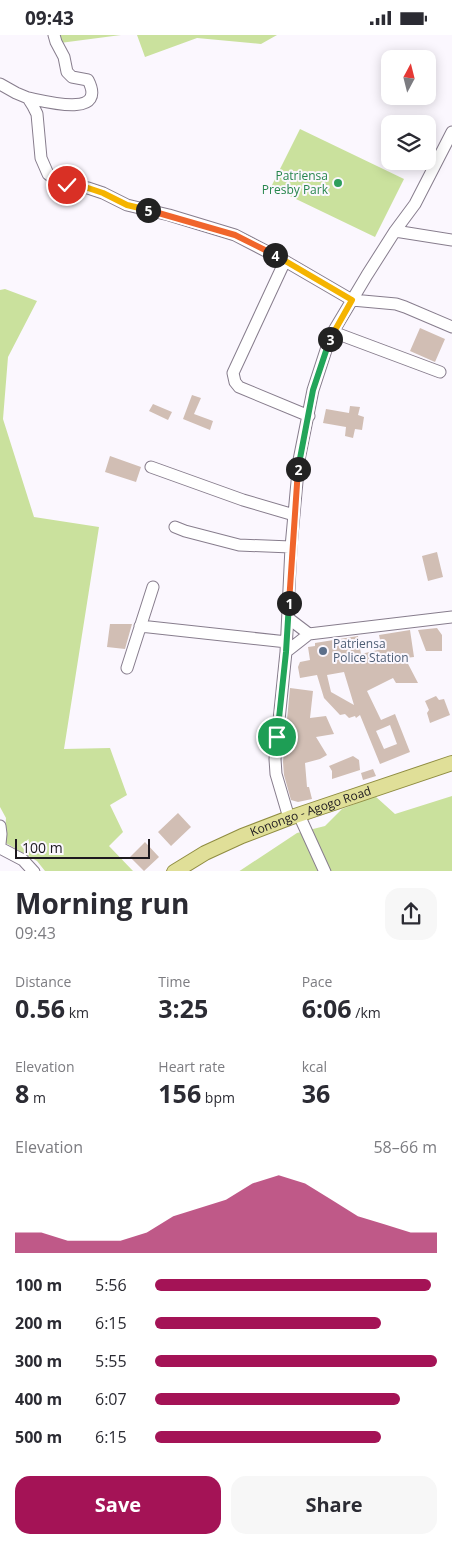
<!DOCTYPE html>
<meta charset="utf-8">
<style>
:root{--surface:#fff;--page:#f7f7f7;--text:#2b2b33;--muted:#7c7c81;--accent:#a41356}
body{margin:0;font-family:"Open Sans",sans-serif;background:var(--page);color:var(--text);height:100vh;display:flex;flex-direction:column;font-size:19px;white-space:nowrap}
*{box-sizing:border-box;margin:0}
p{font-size:16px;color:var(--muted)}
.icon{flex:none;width:28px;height:28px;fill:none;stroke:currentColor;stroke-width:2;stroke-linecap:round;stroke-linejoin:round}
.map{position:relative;height:836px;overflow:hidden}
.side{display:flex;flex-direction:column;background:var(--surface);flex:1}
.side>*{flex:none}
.needle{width:32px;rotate:7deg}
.tools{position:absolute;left:381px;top:15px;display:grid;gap:10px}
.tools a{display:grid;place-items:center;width:55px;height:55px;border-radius:10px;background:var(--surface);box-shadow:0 2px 12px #0003;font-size:25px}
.scale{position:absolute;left:15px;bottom:12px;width:135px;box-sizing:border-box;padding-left:5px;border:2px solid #1d191f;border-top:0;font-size:14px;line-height:18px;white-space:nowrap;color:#1d191f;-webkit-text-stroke:4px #fbf7fe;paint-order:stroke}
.pin{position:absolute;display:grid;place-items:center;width:42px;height:42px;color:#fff;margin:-21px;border:2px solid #fff;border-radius:50%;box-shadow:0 1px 5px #0007}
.km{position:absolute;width:25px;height:25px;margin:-12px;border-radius:50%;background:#222;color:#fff;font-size:14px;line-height:25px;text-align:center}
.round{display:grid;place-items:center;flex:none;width:52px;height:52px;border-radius:15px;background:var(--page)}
.overview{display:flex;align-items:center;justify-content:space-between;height:85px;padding:0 15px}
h1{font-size:28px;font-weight:700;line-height:38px}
.stats{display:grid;grid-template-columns:repeat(3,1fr);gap:8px;height:85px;padding:5px 15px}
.stats div{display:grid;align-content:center}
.stats b{font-size:25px;font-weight:700}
.stats small{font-size:14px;font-weight:400}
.stats p{font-size:14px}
.chart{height:140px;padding:10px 15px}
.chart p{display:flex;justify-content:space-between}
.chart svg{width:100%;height:90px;margin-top:5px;fill:var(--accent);opacity:.7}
.cta{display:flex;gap:10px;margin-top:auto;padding:10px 15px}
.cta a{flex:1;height:58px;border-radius:15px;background:var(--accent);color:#fff;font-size:20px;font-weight:700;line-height:58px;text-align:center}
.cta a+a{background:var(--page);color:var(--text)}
ul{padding:0 15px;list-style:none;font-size:16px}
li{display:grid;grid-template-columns:80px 60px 1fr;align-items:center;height:38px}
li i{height:12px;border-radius:6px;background:var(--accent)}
.status{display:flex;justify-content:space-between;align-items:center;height:35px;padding:0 25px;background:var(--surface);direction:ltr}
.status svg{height:14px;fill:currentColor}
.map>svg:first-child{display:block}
</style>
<div class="status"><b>09:43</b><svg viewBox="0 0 49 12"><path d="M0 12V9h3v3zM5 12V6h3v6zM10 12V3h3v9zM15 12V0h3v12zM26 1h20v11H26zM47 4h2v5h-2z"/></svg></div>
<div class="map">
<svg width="452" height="837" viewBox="0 0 452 837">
<rect width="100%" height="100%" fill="#fbf7fe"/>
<path fill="#cae19d" d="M 59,0 L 121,0 L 60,8 Z
M 137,0 L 277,0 L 261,9 L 197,3 L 145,22 Z
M 300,94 L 404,144 L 375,202 L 271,152 Z
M 5,254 L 37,266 L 8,322 L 3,384 L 34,482 L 99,492 L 64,714 L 110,713 L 127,760 L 110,770 L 123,797 L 109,811 L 133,836 L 45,836 L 37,826 L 4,807 L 6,783 L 0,772 L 0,255 Z
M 375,761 L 395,779 L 452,761 L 452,836 L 238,837 L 297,798 L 325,791 L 342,774 Z"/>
<path fill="#d1beb4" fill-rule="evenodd" d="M 420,293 L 445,304 L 435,327 L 410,316 Z
M 192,360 L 201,363 L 194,379 L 213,386 L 210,395 L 183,384 Z
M 153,369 L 172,377 L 168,385 L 149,376 Z
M 350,371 L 360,372 L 358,380 L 364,382 L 362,395 L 355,394 L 353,403 L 345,401 L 346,392 L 323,388 L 326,374 L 349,378 Z
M 110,421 L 141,432 L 136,447 L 105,437 Z
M 437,517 L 443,542 L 428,546 L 422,521 Z
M 110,589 L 132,589 L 125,614 L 107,612 Z
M 437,593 L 442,600 L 442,616 L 426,616 L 418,595 Z
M 410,595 L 414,622 L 405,623 L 418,648 L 396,648 L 393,643 L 367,656 L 381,685 L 395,679 L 410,717 L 380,729 L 360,680 L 356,683 L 355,681 L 349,683 L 345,679 L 340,680 L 324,663 L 317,640 L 300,643 L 298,632 L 300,627 L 310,625 L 308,612 L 315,611 L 315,608 L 358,601 L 361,619 L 382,614 L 379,600 ZM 344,637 L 354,670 L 331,657 L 327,640 ZM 390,690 L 397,709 L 384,714 L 376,696 Z
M 290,653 L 313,656 L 310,683 L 326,681 L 334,699 L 316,702 L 327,720 L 320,724 L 305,728 L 307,752 L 309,752 L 312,764 L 298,767 L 291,765 L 284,740 L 283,727 Z
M 436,661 L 439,665 L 444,664 L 450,680 L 430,688 L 427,678 L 429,675 L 425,666 Z
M 353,721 L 359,725 L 360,735 L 332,744 L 332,736 L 329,731 Z
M 373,734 L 376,741 L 363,745 L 361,738 Z
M 178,778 L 191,792 L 171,811 L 158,797 Z
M 145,807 L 159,822 L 144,836 L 130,822 Z"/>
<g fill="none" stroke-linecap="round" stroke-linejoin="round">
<defs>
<path id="minor" d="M 0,49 L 16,58 L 28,63 L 33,71 L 37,79 L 41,123 L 48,139 L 57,146 L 67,150 L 88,153 L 103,158 L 127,170 L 169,180 L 235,200 L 285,226 L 352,265 L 396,269 L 405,272 L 452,292
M 28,63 C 44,66 108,84 88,45 L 72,42 L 67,37 L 64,22 L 56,7 L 54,0
M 395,196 L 452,205
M 285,226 L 233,338 L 235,347 L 239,352 L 309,381
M 333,297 L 440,337
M 151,432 L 243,465 L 294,480
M 175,492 L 185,496 L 239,510 L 291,512
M 288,583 L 309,599
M 140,591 L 287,607
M 286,617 L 309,599 L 452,582
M 127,633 L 153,552
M 299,780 L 325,837
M 289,783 L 276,739 L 275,724 L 286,617 L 291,512 L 299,425 L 313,355 L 328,309 L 333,297 L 367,240 L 395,196 L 415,169 L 452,97
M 0,791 L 1,799 L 0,809
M 0,813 L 23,825 L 34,837"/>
<g id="major">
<path id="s1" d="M 174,837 L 205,818 L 242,801 L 289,783 L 452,728"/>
</g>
</defs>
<use href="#minor" stroke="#877d8d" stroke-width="13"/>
<use href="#major" stroke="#8f8c41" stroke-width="16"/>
<use href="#minor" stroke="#fff" stroke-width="11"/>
<use href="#major" stroke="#e0df98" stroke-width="14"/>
</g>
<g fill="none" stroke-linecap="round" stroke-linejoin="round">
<defs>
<path id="split-1" d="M 277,702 L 286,617 L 289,568"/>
<path id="split-2" d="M 289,568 L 298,434"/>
<path id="split-3" d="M 298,434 L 313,355 L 330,304"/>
<path id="split-4" d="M 275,220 L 352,265 L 330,304"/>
<path id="split-5" d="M 148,175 L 235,200 L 275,220"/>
<path id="split-6" d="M 67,150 L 88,153 L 103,158 L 127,170 L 148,175"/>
</defs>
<use href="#split-1" stroke="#fff" stroke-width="10"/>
<use href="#split-2" stroke="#fff" stroke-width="10"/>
<use href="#split-3" stroke="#fff" stroke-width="10"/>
<use href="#split-4" stroke="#fff" stroke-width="10"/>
<use href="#split-5" stroke="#fff" stroke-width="10"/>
<use href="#split-6" stroke="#fff" stroke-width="10"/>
<use href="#split-1" stroke="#22a559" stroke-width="6"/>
<use href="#split-2" stroke="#f0652b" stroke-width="6"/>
<use href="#split-3" stroke="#22a559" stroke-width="6"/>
<use href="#split-4" stroke="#f5b400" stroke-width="6"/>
<use href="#split-5" stroke="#f0652b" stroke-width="6"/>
<use href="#split-6" stroke="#f5b400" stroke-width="6"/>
</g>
<circle fill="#2e9e5b" stroke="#fbf7fe" stroke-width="2" cx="338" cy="148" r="5"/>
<circle fill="#5c6f8a" stroke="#fbf7fe" stroke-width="2" cx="323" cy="616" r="5"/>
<g text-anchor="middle" stroke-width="4" stroke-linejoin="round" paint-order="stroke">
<g font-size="12" fill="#27864d" stroke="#fbf7fe" text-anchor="end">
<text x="328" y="145">Patriensa<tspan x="328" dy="14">Presby Park</tspan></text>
</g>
<g font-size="12" fill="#4e5e75" stroke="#fbf7fe" text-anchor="start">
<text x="333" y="613">Patriensa<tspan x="333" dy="14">Police Station</tspan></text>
</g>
<g font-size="12" fill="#1d191f" stroke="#fbf7fe">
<text dy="4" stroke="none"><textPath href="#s1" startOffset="150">Konongo - Agogo Road</textPath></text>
</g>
</g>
</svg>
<div class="tools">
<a><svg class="needle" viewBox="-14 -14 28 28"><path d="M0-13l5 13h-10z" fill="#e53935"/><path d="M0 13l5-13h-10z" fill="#7c7c81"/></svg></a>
<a><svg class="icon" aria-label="layers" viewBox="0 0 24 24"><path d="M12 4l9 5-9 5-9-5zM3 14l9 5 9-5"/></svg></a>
</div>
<div class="scale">100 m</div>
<div class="pin" style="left:277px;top:702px;background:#1e9e55"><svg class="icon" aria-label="arrive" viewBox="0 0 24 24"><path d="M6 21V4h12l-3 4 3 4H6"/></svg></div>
<div class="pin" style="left:67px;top:150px;background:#d93025"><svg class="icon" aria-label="check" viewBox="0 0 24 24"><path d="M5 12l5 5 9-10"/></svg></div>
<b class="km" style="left:289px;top:568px">1</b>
<b class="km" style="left:298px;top:434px">2</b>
<b class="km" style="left:330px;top:304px">3</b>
<b class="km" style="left:275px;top:220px">4</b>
<b class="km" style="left:148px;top:175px">5</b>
</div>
<section class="side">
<div class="overview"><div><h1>Morning run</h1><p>09:43</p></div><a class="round"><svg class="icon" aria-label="share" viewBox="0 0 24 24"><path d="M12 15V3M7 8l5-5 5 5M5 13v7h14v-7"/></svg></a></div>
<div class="stats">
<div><p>Distance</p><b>0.56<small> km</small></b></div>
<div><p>Time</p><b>3:25</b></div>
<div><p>Pace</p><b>6:06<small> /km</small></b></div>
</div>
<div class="stats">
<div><p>Elevation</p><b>8<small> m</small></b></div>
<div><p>Heart rate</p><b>156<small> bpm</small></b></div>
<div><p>kcal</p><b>36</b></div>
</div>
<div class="chart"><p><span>Elevation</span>58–66 m</p>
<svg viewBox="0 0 160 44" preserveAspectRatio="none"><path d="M0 44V34L10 34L20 38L30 38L40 38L50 34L60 26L70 22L80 18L90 10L100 6L110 10L120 18L130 26L140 30L150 34L160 34V44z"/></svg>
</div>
<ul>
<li><b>100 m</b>5:56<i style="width:98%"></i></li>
<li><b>200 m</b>6:15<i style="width:80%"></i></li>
<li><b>300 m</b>5:55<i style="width:100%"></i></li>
<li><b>400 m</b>6:07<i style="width:87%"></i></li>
<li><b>500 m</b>6:15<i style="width:80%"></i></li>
</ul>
<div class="cta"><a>Save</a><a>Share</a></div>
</section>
